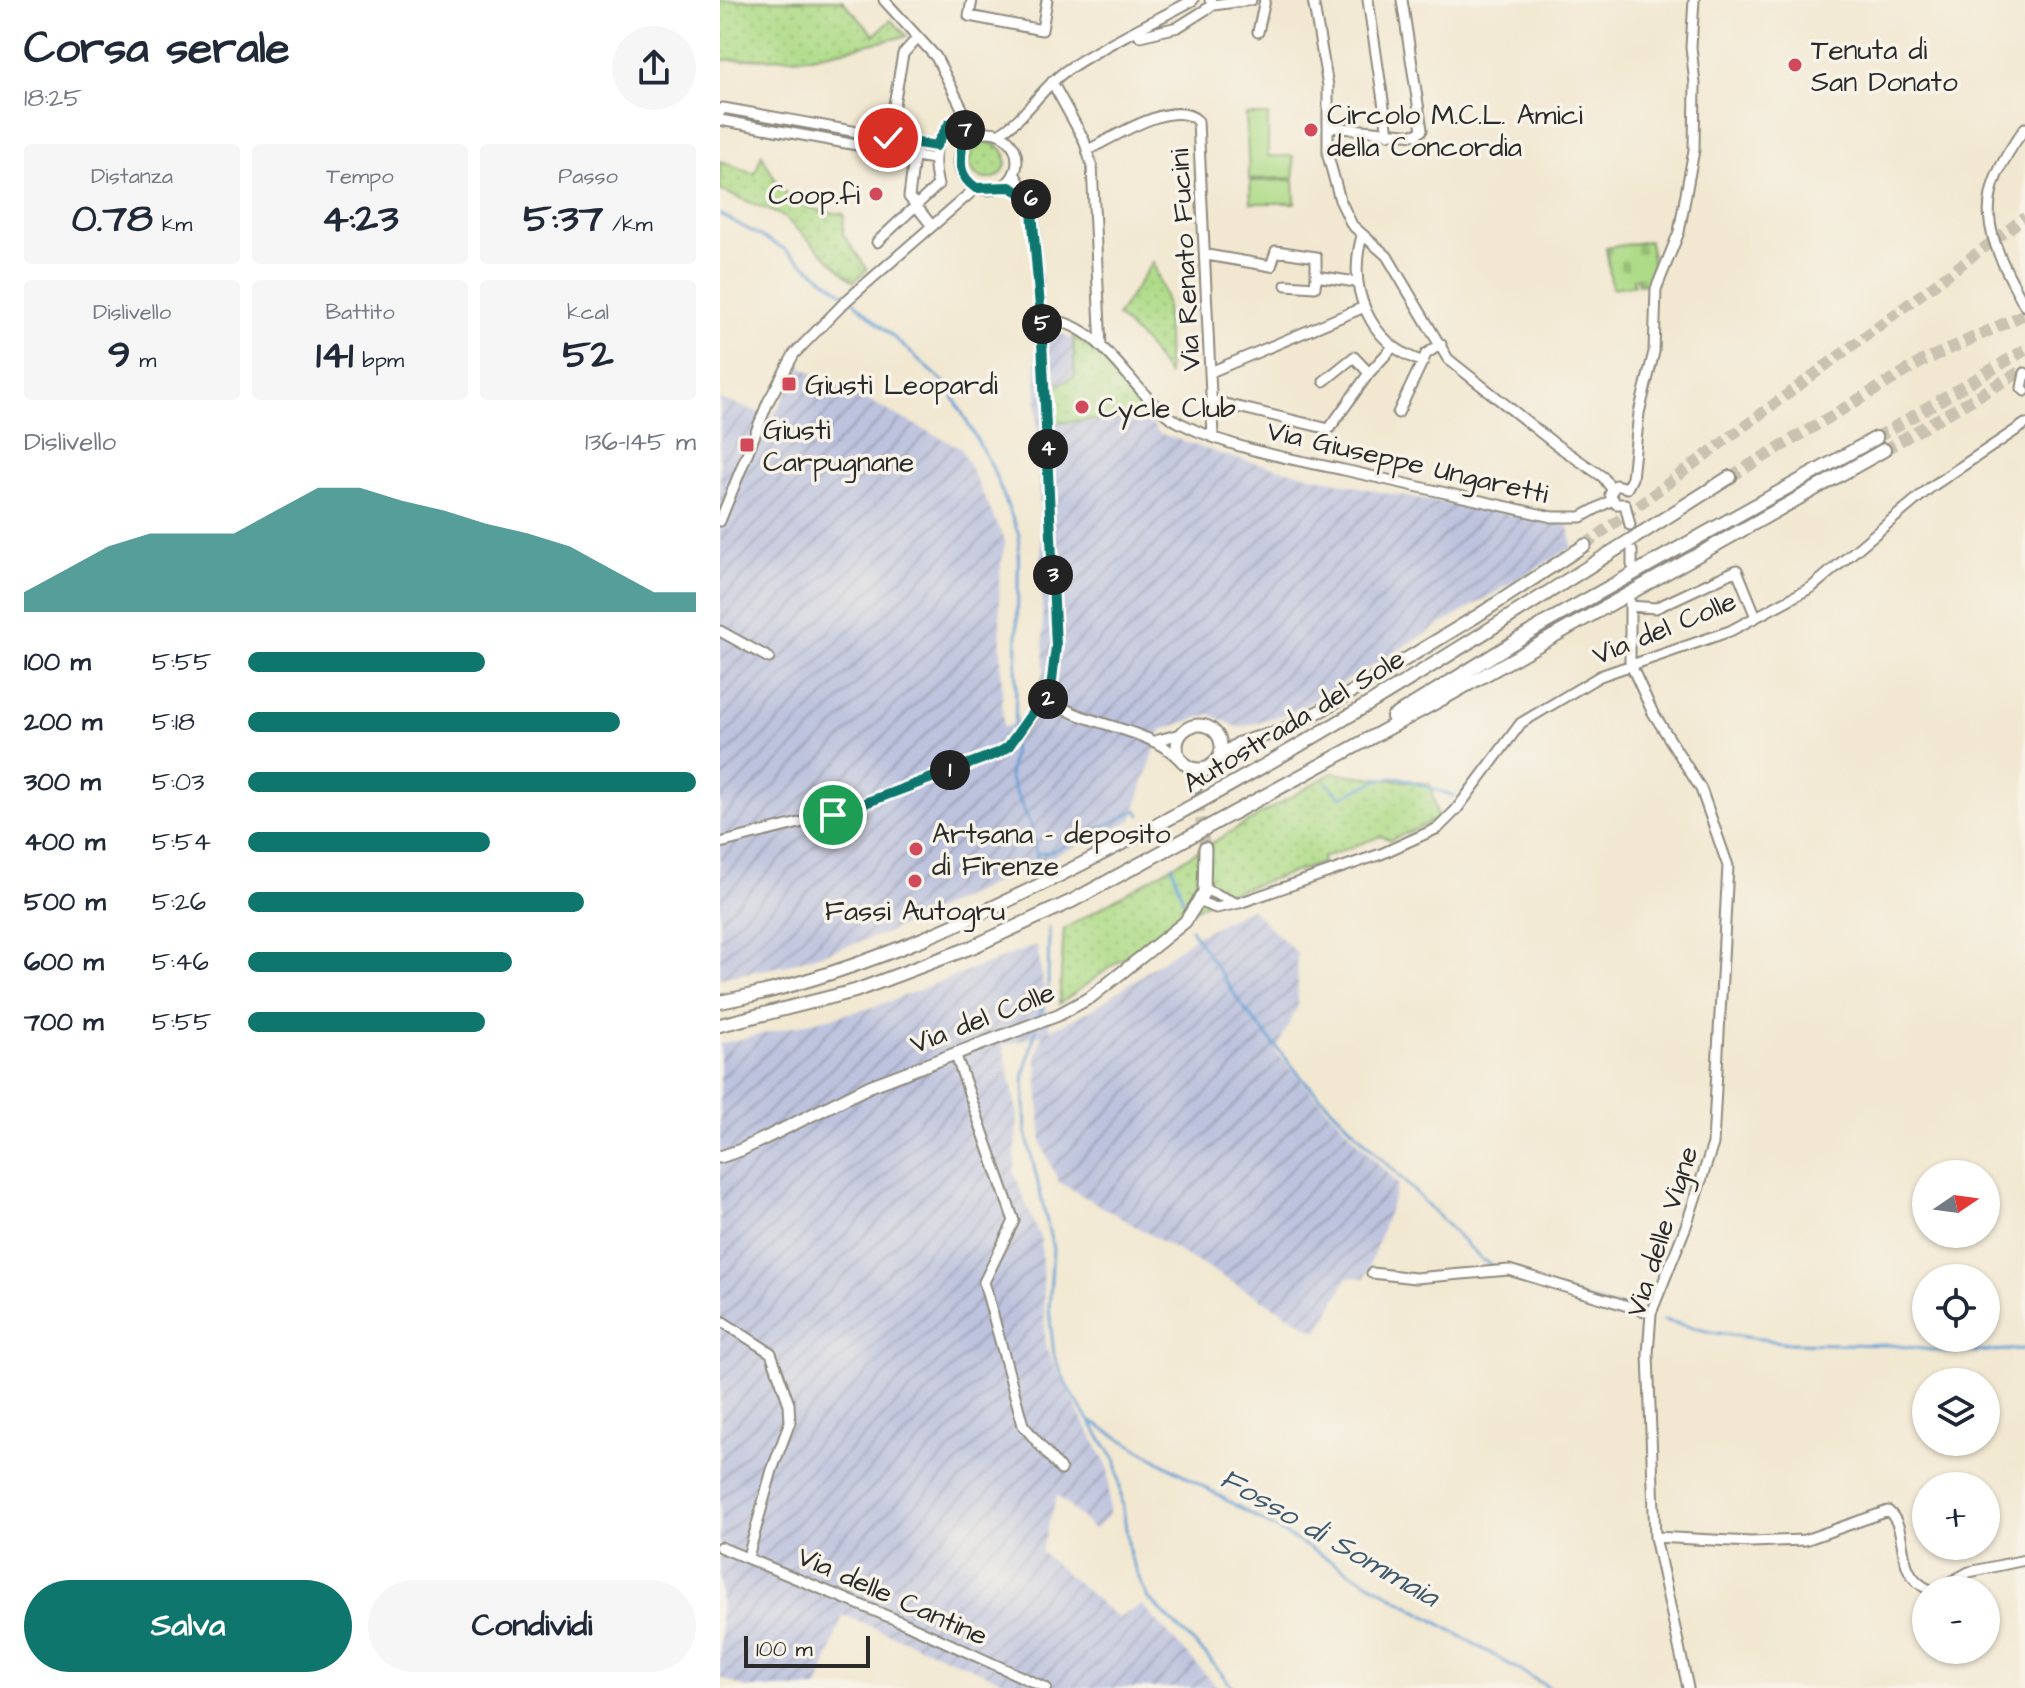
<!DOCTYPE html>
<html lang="it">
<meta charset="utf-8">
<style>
:root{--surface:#fff;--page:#f6f6f7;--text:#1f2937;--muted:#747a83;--accent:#0f766e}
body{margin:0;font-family:"Architects Daughter",sans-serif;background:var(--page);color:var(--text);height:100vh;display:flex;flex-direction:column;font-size:30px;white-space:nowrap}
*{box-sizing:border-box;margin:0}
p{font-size:26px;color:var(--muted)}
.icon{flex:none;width:44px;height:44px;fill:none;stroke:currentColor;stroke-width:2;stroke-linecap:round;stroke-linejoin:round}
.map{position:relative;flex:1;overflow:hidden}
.panel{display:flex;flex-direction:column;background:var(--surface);width:720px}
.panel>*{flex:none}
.needle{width:52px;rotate:77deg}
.fabs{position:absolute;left:1192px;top:1160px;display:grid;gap:16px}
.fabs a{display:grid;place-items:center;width:88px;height:88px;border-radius:50%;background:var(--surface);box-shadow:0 2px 6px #0004;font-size:40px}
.scale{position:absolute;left:24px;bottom:20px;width:126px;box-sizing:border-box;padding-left:8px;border:4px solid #2b2b2b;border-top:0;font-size:22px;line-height:28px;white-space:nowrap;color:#2b2b2b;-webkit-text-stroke:6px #f7f3e8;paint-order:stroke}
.pin{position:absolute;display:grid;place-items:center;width:68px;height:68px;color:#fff;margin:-34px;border:4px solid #fff;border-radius:50%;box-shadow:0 2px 8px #0007}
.km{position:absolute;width:40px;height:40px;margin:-20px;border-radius:50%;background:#222;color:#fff;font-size:22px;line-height:40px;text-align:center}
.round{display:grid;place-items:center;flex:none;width:84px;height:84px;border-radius:42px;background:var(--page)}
.summary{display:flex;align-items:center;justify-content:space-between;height:136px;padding:0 24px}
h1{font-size:44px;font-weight:700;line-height:60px}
.figures{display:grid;grid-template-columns:repeat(3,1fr);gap:12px;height:136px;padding:8px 24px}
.figures div{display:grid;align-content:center;border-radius:8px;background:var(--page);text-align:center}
.figures b{font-size:40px;font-weight:700}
.figures small{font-size:22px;font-weight:400}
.figures p{font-size:22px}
.chart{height:224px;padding:16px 24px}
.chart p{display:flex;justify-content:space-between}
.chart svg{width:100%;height:144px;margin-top:8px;fill:var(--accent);opacity:.7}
.cta{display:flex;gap:16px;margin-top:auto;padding:16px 24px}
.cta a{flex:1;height:92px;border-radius:48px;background:var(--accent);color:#fff;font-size:32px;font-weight:700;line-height:92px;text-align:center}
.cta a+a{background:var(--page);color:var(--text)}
ul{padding:0 24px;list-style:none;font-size:26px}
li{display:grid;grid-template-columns:128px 96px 1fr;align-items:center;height:60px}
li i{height:20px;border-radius:10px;background:var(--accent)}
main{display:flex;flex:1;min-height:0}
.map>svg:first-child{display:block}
</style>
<main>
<section class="panel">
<div class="summary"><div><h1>Corsa serale</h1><p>18:25</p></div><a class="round"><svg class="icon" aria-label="share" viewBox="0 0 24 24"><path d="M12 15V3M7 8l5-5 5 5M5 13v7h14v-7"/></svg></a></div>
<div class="figures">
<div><p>Distanza</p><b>0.78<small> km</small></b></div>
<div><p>Tempo</p><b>4:23</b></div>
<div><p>Passo</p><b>5:37<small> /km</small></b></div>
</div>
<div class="figures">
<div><p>Dislivello</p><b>9<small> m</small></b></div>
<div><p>Battito</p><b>141<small> bpm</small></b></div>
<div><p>kcal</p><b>52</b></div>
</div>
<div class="chart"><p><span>Dislivello</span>136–145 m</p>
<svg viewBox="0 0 160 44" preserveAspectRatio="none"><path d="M0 44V38L10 31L20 24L30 20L40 20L50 20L60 13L70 6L80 6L90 10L100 13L110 17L120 20L130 24L140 31L150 38L160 38V44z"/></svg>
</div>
<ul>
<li><b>100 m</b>5:55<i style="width:53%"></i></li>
<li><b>200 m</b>5:18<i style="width:83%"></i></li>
<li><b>300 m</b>5:03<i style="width:100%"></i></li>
<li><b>400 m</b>5:54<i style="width:54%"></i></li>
<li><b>500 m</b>5:26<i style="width:75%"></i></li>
<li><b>600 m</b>5:46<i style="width:59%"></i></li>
<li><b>700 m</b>5:55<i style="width:53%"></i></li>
</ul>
<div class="cta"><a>Salva</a><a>Condividi</a></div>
</section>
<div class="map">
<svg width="1305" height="1688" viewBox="0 0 1305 1688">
<defs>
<pattern id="industrial-furrows" width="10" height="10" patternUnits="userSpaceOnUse" patternTransform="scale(2)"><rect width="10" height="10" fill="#bdc3de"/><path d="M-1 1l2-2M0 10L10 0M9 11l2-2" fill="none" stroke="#9a9fb4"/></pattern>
<pattern id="grass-dots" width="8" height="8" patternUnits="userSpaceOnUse" patternTransform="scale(2)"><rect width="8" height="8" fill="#aedb87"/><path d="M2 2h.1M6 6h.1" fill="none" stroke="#96bc75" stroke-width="1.8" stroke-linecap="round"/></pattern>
<pattern id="cemetery-stones" width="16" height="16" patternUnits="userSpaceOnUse" patternTransform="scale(2)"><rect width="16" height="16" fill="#aedb87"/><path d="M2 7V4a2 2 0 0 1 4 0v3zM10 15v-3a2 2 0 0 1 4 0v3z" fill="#96bc75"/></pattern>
</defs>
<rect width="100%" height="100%" fill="#f7f3e8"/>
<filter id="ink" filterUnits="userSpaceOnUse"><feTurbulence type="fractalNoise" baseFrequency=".0125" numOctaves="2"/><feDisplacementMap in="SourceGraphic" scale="16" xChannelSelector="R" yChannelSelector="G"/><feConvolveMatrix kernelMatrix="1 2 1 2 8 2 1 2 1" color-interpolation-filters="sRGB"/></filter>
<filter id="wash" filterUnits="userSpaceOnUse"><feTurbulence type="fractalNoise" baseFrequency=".006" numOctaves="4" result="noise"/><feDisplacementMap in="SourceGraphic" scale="32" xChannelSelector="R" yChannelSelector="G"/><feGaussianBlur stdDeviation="1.8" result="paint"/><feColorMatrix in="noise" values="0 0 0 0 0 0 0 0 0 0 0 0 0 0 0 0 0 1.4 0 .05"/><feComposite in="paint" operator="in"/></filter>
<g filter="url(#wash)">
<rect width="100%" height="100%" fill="#f2e8d1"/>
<path fill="url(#industrial-furrows)" d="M 335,329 L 379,357 L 439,433 L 503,455 L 656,491 L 849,525 L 852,547 L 577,710 L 519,728 L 490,714 L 441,730 L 412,820 L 164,934 L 67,965 L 0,978 L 0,399 L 53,417 L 81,367 L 241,448 L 285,541 L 279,580 L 283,728 L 306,717 L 324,672 L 315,330 Z
M 530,908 L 577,953 L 578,1005 L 555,1052 L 678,1185 L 645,1278 L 628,1277 L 598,1332 L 339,1182 L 322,1146 L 316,1056 L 322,1035 L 283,1045 L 298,1116 L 294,1173 L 321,1241 L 326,1349 L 389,1469 L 389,1515 L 374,1530 L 337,1495 L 321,1552 L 398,1618 L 422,1605 L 498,1688 L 301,1688 L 123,1615 L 98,1688 L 27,1688 L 0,1678 L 0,1044 L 154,1007 L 317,945 L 330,1030 L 373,1009 L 480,934 Z"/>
<path fill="url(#grass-dots)" stroke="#6c8359" stroke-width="2" d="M 0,0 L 122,0 L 154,35 L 171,20 L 187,36 L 91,57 L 2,60 L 0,64 Z
M250 161a18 18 0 1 1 36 0a18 18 0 1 1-36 0Z
M 42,154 C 62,197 75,210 124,214 L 123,234 L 147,269 L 134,282 L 63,216 L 0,190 L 0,161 L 35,174 Z
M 433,262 L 446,299 L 448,375 L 425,343 L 397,316 Z
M 353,336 L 378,354 L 433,416 L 331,423 L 328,390 L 355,376 Z
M 612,773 L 710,784 L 718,819 L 671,840 L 661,836 L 602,858 L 602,863 L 497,897 L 453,922 L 339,1004 L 344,929 Z"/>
<path fill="url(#cemetery-stones)" stroke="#6c8359" stroke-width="2" d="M 929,241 L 936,283 L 918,285 L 917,278 L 913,279 L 914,285 L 892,288 L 886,248 Z"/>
<path fill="#aedb87" stroke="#6c8359" stroke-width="2" d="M 526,115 L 548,115 L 548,156 L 573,156 L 574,178 L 529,179 Z
M 574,180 L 575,203 L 531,203 L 530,181 Z"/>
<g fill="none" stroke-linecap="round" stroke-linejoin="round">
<path stroke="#639ed3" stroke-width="3" d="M 0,214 L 64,249 L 127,296
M 133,301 L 226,384 L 272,467 L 299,535 L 295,734
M 294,745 L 289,777 L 310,824 L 319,868
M 607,783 L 621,797 L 658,780 L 679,777 L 734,796
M 316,854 L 331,852 L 417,810 L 420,815
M 452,866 L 463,900
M 471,929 L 523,1007 L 582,1078 L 761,1259 L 775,1267
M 319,1018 L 328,988 L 329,927
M 316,1029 L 304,1075 L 306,1132 L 333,1248 L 329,1309 L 334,1356 L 348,1388 L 396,1461 L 410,1556 L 427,1597 L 486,1655 L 513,1688
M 839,1290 L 923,1317
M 943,1320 L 990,1332 L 1069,1343 L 1170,1345 L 1237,1353 L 1305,1349
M 372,1422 L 830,1688"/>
</g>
</g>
<g filter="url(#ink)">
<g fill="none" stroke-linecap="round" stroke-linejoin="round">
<path stroke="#cac2b0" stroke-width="11" stroke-dasharray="11 5.5" stroke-linecap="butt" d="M 865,545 L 1305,217
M 476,786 L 485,848"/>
<path stroke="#cac2b0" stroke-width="12" stroke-dasharray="12 6" stroke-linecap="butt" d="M 1156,438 L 1305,350
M 1164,450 L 1305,369
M 1010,477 L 1203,361 L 1305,314"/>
<defs>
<path id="minor" d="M 164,0 L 216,57 L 249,122 L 261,132
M 252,0 L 249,16 L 322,30 L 327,0
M 490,0 L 493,5 L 531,0
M 593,0 L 608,86 L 608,156 L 620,200 L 632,225 L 667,256 L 728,359 L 835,444 L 883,477 L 892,489
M 648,0 L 668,134
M 417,31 L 420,36 L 458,27 L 493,5
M 538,32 L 545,0
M 332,82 L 364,140 L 372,166 L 381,347
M 0,112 L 3,108 L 216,146
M 0,120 L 213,159
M 610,127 L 696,135 L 702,130 L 682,0
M 1305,128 C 1251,201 1264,231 1305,306
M239 161a29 29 0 1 1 58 0a29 29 0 1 1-58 0Z
M 278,134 C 306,119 320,88 347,70 C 386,43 432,23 473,0
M 168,138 L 183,54 L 198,37
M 195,150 L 189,197 L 212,226
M 368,150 C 393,138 454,97 478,121 L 493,436
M 294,173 L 313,205 L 321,319 L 336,624 L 330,697
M 642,236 C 627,288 648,343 703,362
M 157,242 L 218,185 C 211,157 214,133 241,117
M 487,255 L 551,266 L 556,251 L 596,257 L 596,276 L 636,282
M 566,285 L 595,287 L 596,276
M 321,319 C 386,319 410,398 460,423 C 509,448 570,459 624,470 C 693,486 763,501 832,517 L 861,517 L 892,500
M 493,371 L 642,308
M 1305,373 L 1302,388 L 1305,391
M 604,381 L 634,357 L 649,373
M 493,401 L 609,429 L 649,373 L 673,347
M 678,413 L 706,354 L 721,344
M 907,488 L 912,478 L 919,413 L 934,352 L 936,289 L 959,232 L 974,150 L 975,84 L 971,47 L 974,0
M 905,504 L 896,504 L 890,494 L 896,485 L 907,488
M 905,504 L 910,525
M 0,521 L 48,402 L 74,354 L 126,301 L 256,188
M 912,565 L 912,551
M 910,602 L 910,663 L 932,711 L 981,789 L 1008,866 L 993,1144 L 966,1226 L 931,1313 L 928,1354 L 935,1537 L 968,1688
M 910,606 L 936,608 L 1017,570 L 1036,617
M 0,631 L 49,658
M 330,697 C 349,723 428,726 459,759
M 438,740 L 461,734
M 0,843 L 119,813 L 278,753 C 300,740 310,714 330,697
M 484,889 L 516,903
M 480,902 L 496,908 L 519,903 L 661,854 L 718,828 L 736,810 L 801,723 L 880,676 L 1010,631 L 1092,587 L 1211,487 L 1305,424
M 235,1053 L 294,1221 L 264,1282 L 303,1425 L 341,1470
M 652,1273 L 695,1278 L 789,1270 L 931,1313
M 0,1320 L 51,1353 L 69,1404 L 70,1422 L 52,1470 L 28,1557
M 935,1537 L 1031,1542 L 1085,1540 L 1168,1511 C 1192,1531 1171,1573 1210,1590
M 0,1547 L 184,1623 L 326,1688
M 1216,1590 L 1249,1572 L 1305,1560"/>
<path id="major" d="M457 747a22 22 0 1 1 44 0a22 22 0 1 1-44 0Z
M 500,756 L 519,743 L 560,731 L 602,710 L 757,616 L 865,545
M 476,786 L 481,774 L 492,764
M 0,1157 L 21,1150 L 150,1086 L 338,1015 L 371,997 L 465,922 L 484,892 L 485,848"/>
<path id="highway" d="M 673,717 L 825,623 L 1156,438
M 0,1002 C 140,975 267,913 393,848 C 607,738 807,605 1010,477
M 0,1025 L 135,991 L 252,947 L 352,901 L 731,694 L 1164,450"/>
</defs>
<use href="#minor" stroke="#8e8a7e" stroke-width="13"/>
<use href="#major" stroke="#8e8a7e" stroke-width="15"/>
<use href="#highway" stroke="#8e8a7e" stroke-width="16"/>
<use href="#minor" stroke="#fff" stroke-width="9"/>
<use href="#major" stroke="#fff" stroke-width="11"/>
<use href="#highway" stroke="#fff" stroke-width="12"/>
</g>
</g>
<g fill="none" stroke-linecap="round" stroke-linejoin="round" filter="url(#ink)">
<defs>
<path id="route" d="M 113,815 L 278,753 L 288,747 L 313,712 L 330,697 L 336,646 L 321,319 L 311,199 L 290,187 L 256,188 C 227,169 250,144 241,117 L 229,124 L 216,146 L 168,138"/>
</defs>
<use href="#route" stroke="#fff" stroke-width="16"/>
<use href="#route" stroke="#0f766e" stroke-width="10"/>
</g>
<g fill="#d1495b" stroke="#f7f3e8" stroke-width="3">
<circle cx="1075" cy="65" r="8"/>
<circle cx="591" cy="130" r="8"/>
<circle cx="156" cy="194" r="8"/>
<rect x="61" y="376" width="16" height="16" rx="4"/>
<circle cx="362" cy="407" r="8"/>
<rect x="19" y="437" width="16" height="16" rx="4"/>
<circle cx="196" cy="849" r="8"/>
<circle cx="195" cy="881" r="8"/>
</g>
<g text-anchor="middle" stroke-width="7" stroke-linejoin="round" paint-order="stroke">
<g font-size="28" fill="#2b2b2b" stroke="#f7f3e8" text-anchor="start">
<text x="1091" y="59">Tenuta di<tspan x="1091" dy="32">San Donato</tspan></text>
<text x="607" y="124">Circolo M.C.L. Amici<tspan x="607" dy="32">della Concordia</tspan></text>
<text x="140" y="204" text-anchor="end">Coop.fi</text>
<text x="85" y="394">Giusti Leopardi</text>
<text x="378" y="417">Cycle Club</text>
<text x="43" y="439">Giusti<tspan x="43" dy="32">Carpugnane</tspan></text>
<text x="212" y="843">Artsana - deposito<tspan x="212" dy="32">di Firenze</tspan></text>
<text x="195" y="920" text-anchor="middle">Fassi Autogru</text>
</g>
<g font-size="28" fill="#2b2b2b" stroke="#f7f3e8">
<text transform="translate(464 260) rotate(-93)" y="10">Via Renato Fucini</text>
<text transform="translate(688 461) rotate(13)" y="10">Via Giuseppe Ungaretti</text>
<text transform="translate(944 627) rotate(-22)" y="10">Via del Colle</text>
<text transform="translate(573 720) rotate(-31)" y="10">Autostrada del Sole</text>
<text transform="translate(262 1017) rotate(-21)" y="10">Via del Colle</text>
<text transform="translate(941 1231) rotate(-72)" y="10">Via delle Vigne</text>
<text transform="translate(173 1595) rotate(24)" y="10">Via delle Cantine</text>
</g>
<g font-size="30" font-style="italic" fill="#41596e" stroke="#f7f3e8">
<text transform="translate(610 1537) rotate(30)" y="10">Fosso di Sommaia</text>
</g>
</g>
</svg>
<div class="fabs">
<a><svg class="needle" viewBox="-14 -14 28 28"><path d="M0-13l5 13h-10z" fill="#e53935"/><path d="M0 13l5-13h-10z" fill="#747a83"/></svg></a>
<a><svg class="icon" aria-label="locate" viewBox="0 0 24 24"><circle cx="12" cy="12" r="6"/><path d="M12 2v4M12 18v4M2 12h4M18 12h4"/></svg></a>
<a><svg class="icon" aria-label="layers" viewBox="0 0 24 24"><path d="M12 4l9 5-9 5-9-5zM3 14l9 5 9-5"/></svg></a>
<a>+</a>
<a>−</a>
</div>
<div class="scale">100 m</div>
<div class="pin" style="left:113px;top:815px;background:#1e9e55"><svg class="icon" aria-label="arrive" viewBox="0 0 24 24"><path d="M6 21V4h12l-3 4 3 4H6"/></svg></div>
<div class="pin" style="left:168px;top:138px;background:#d93025"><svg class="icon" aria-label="check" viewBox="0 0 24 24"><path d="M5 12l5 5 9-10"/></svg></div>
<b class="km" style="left:230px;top:770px">1</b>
<b class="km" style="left:328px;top:699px">2</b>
<b class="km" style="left:333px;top:575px">3</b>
<b class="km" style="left:328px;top:449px">4</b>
<b class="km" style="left:322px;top:324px">5</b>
<b class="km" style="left:311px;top:199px">6</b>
<b class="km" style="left:245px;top:130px">7</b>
</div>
</main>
